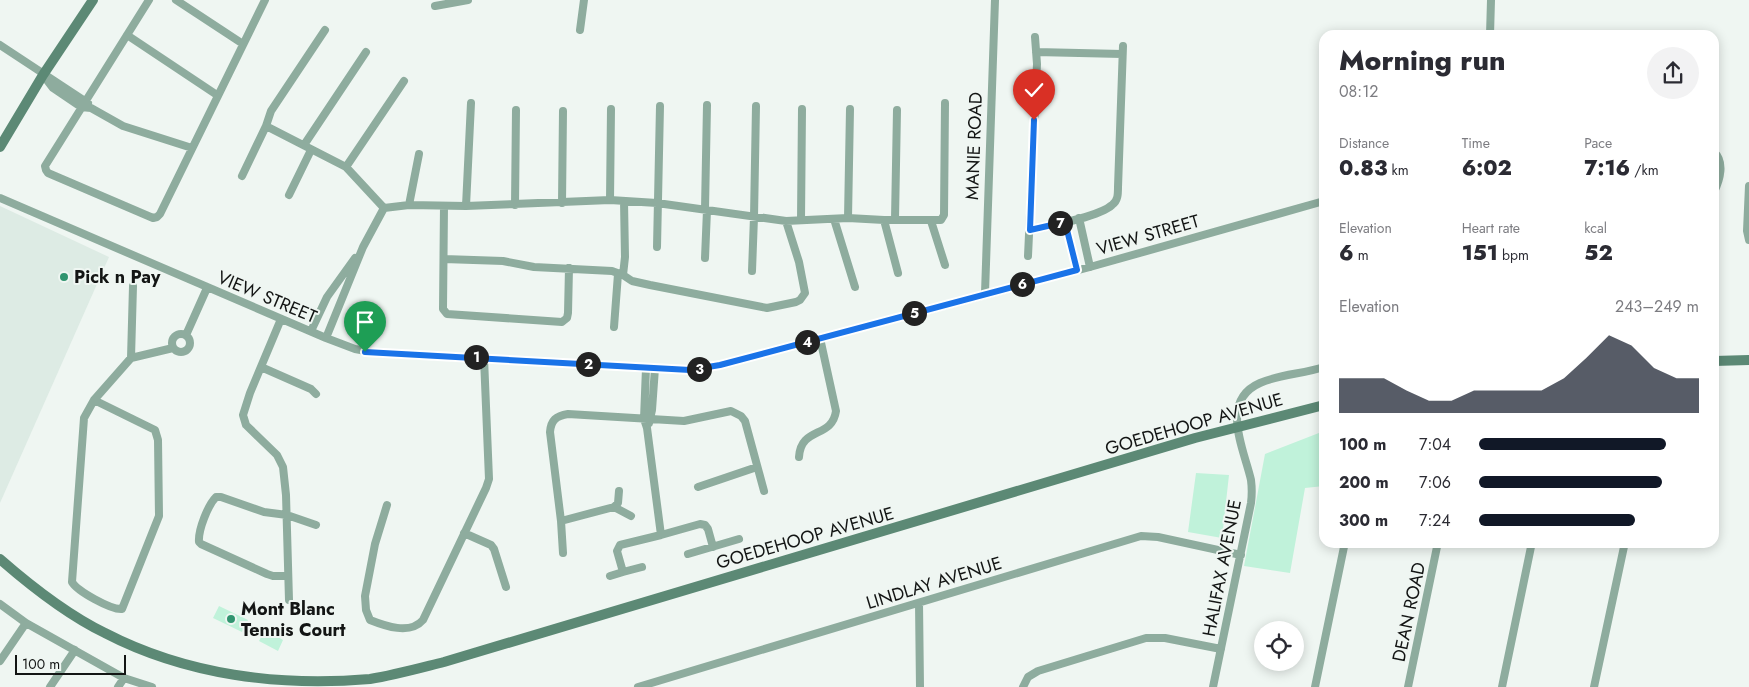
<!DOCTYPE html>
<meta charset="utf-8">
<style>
:root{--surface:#fff;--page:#f2f2f3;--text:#2b2b33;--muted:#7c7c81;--accent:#111827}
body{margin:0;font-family:Jost,sans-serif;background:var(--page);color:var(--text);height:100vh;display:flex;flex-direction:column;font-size:19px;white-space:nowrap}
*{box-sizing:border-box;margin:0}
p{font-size:16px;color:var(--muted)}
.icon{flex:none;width:28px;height:28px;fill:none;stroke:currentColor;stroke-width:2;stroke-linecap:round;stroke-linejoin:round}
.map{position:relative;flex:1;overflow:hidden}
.side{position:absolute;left:1319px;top:30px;width:400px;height:518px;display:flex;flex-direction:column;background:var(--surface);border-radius:15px;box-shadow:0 2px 12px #0003}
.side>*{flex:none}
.controls{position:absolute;left:1254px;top:621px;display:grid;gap:10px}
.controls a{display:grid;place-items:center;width:50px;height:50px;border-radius:50%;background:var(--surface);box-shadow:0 2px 12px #0003;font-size:25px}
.scale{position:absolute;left:15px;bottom:12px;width:111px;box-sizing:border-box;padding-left:5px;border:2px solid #131514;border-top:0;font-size:14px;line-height:18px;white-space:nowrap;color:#131514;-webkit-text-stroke:4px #eff6f2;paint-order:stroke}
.pin{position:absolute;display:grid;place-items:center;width:42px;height:42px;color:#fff;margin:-51px -21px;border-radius:50% 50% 50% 0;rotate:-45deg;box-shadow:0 0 5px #0007}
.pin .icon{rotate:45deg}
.km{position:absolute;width:25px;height:25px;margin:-12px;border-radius:50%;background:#222;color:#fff;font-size:14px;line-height:25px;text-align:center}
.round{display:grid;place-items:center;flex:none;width:52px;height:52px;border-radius:26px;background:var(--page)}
.head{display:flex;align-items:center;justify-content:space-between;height:85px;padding:0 20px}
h1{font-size:28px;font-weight:800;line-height:38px}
.figures{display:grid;grid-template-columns:repeat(3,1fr);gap:8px;height:85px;padding:5px 20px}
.figures div{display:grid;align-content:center}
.figures b{font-size:21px;font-weight:800}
.figures small{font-size:14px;font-weight:400}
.figures p{font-size:14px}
.chart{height:140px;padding:10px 20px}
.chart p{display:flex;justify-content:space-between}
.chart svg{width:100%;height:90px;margin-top:5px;fill:var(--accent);opacity:.7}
ul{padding:0 20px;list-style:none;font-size:16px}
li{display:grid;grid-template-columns:80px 60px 1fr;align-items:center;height:38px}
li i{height:12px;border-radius:6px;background:var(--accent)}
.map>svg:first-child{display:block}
</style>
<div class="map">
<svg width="1749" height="687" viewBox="0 0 1749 687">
<rect width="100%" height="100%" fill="#eff6f2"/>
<path fill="#ddebe4" d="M 0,206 L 109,257 L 0,503 Z"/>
<path fill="#c0f2da" d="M 1324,431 L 1324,486 L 1305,488 L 1290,573 L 1244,566 L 1265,454 Z
M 1196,473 L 1229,475 L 1222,538 L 1188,532 Z
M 219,606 L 248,620 L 242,632 L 213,618 Z
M 265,629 L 283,640 L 278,651 L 259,641 Z"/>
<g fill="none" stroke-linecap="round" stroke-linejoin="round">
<path stroke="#8eac9e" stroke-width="8" d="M 149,0 L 45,166 L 46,170 L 48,173 L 153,218 L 157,217 L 160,214 L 265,0
M 176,0 L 243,44
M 435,6 L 468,0
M 580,30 L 584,0
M 127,35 L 217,95
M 1490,35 L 1491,0
M 0,45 L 88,103
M 1036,52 L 1122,54
M 43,75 L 53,88 L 81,107 L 91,108 L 123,126 L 192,148
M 266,126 L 346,167 L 384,208
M 304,145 L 366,52
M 1714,152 C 1725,162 1720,180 1714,192
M 346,167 L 404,81
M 242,176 L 266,126 L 271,111 L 325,30
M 1749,186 L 1747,231 L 1749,240
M 289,195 L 311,150
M 0,198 L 326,338 L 355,349 L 377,353 L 690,370 L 721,365 L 1090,267 L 1324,201
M 610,200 L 611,109
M 624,201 L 625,257 L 623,275 L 632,281 L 650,285 L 767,308 L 796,302 L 800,300 L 805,293 L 799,262 L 786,221
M 562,203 L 563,111
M 409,205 L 419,154
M 515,205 L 516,110
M 444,206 L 443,309 L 447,314 L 562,322 L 567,318 L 568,313 L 569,268
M 466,206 L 471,103
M 384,208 L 409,205 L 466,206 L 610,200 L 657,203 L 786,221 L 848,218 L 884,220 L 941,220 L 944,215 L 945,103
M 705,209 L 707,105
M 848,218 L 850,109
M 1079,218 L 1090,267
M 834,219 L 855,287
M 895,219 L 897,110
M 801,220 L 802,109
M 884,220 L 898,273
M 931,221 L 945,265
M 1065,222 L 1077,270
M 1030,230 C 1049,226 1099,217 1112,205 C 1118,201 1118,194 1118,187 L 1123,46
M 657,247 L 660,106
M 1028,256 L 1037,64 L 1035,37
M 705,258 L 707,210
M 444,259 L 503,261 L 534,267 L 612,271 L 623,275
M 752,271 L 754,217 L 756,106
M 985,293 L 995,0
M 281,319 L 250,393 L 243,415 L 246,425 L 277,455 L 283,467 L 286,495 L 289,600
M 614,327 L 618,274
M 311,331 L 327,297 L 355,258
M172 343a9 9 0 1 1 18 0a9 9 0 1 1-18 0Z
M 186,335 L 207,288
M 326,338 L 363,247 L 384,208
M 131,358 L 133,286
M 261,367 L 311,389 L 316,394
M 94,400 L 155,430 L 158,440 L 159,516 L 122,609 C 111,610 77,591 72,582 L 84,418 L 94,400 L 131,358 L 173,348
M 649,423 L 652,410 L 655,368
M 799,457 C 801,426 832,439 836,411 L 820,338
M 698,487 L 757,467
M 387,505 L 375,544 L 365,596 L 366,610 L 370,620 C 385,626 410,635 423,620 L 486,488 L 489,479 L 484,358
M 614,507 L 631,516
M 561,521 L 614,507 L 618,503 L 619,491
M 464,533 L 491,545 L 494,549 L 506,587
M 661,535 L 700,524 L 705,525 L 708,529 L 713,547
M 563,553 L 561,521 L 550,432 C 551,420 556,416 568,414 L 684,421 L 731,411 L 741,416 L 745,421 L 764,491
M 688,554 L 739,539
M 623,572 L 642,567
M 288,576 L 273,576 L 267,574 L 201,544 L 199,542 C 198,530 208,505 216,497 L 221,497 L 264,512 L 287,515 L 316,525
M 610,576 L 623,572 L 617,551 L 620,545 L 661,535 L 647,428 L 644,419 L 646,368
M 919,603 L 920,687
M 0,604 L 26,623 L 124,678 L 152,687
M 0,661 L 26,623
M 50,687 L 75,650
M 118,687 L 124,678
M 638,687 L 1141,536 L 1158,537 L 1241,555
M 1023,687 L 1028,677 L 1038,671 L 1146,638 L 1165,638 L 1221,649
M 1213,687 L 1251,503 C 1252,495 1252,488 1251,480 C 1244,449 1219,401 1260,383 C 1280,374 1303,374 1324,367
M 1315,687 L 1345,542
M 1408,687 L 1438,542
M 1502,687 L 1532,542
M 1594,687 L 1625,542"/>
<path stroke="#5c8975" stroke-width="10" d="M 0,147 L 43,75 L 93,0
M 1714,361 L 1749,360
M 0,559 C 32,587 66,614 105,633 C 186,675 280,687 370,679 C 395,675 420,668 444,662 L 1195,438 L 1324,405"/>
</g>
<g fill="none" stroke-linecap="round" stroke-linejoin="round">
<defs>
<path id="route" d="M 365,352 L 690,370 L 720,365 L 1077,270 L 1065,222 L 1030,230 L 1034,120"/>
</defs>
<use href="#route" stroke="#fff" stroke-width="10"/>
<use href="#route" stroke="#1a73e8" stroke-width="6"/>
</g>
<g fill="#30946f" stroke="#eff6f2" stroke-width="2">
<circle cx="64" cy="277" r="5"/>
<circle cx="231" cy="619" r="5"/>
</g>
<g text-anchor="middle" stroke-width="4" stroke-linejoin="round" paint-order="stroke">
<g font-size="18" fill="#131514" stroke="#eff6f2">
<text transform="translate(974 146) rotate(-88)" y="6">MANIE ROAD</text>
<text transform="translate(1148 235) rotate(-16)" y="6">VIEW STREET</text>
<text transform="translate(267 297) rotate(23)" y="6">VIEW STREET</text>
<text transform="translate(1194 424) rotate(-16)" y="6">GOEDEHOOP AVENUE</text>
<text transform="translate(805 538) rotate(-16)" y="6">GOEDEHOOP AVENUE</text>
<text transform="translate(1222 568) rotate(-79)" y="6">HALIFAX AVENUE</text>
<text transform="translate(934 583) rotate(-17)" y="6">LINDLAY AVENUE</text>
<text transform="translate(1409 612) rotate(-78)" y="6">DEAN ROAD</text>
</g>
<g font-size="18" font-weight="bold" fill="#131514" stroke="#eff6f2" text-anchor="start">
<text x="74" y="283">Pick n Pay</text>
<text x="241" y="615">Mont Blanc<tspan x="241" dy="21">Tennis Court</tspan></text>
</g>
</g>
</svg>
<div class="controls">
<a><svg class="icon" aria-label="locate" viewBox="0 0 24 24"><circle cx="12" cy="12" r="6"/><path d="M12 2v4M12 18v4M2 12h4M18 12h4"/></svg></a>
</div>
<div class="scale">100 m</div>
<div class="pin" style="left:365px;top:352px;background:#1e9e55"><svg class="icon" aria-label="arrive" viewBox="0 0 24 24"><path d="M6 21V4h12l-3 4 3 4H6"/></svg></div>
<div class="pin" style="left:1034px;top:120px;background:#d93025"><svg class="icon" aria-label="check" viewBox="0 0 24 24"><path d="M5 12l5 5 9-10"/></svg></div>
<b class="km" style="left:476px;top:357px">1</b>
<b class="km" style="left:588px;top:364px">2</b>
<b class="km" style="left:699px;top:369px">3</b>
<b class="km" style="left:807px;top:342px">4</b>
<b class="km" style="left:914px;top:313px">5</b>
<b class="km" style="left:1022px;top:284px">6</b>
<b class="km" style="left:1060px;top:223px">7</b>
<section class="side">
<div class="head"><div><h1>Morning run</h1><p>08:12</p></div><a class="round"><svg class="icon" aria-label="share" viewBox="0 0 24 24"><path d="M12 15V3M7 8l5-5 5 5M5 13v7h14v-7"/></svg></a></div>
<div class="figures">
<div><p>Distance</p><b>0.83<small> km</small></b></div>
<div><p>Time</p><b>6:02</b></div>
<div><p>Pace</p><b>7:16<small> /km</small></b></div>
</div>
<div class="figures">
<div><p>Elevation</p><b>6<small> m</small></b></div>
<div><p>Heart rate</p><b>151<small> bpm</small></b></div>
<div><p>kcal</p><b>52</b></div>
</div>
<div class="chart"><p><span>Elevation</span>243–249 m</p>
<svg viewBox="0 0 160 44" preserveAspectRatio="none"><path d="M0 44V27L10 27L20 27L30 33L40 38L50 38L60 33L70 33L80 33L90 33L100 27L110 17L120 6L130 11L140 22L150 27L160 27V44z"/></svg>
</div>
<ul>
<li><b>100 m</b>7:04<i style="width:85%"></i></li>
<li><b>200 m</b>7:06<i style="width:83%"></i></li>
<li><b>300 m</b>7:24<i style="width:71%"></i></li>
</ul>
</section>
</div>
